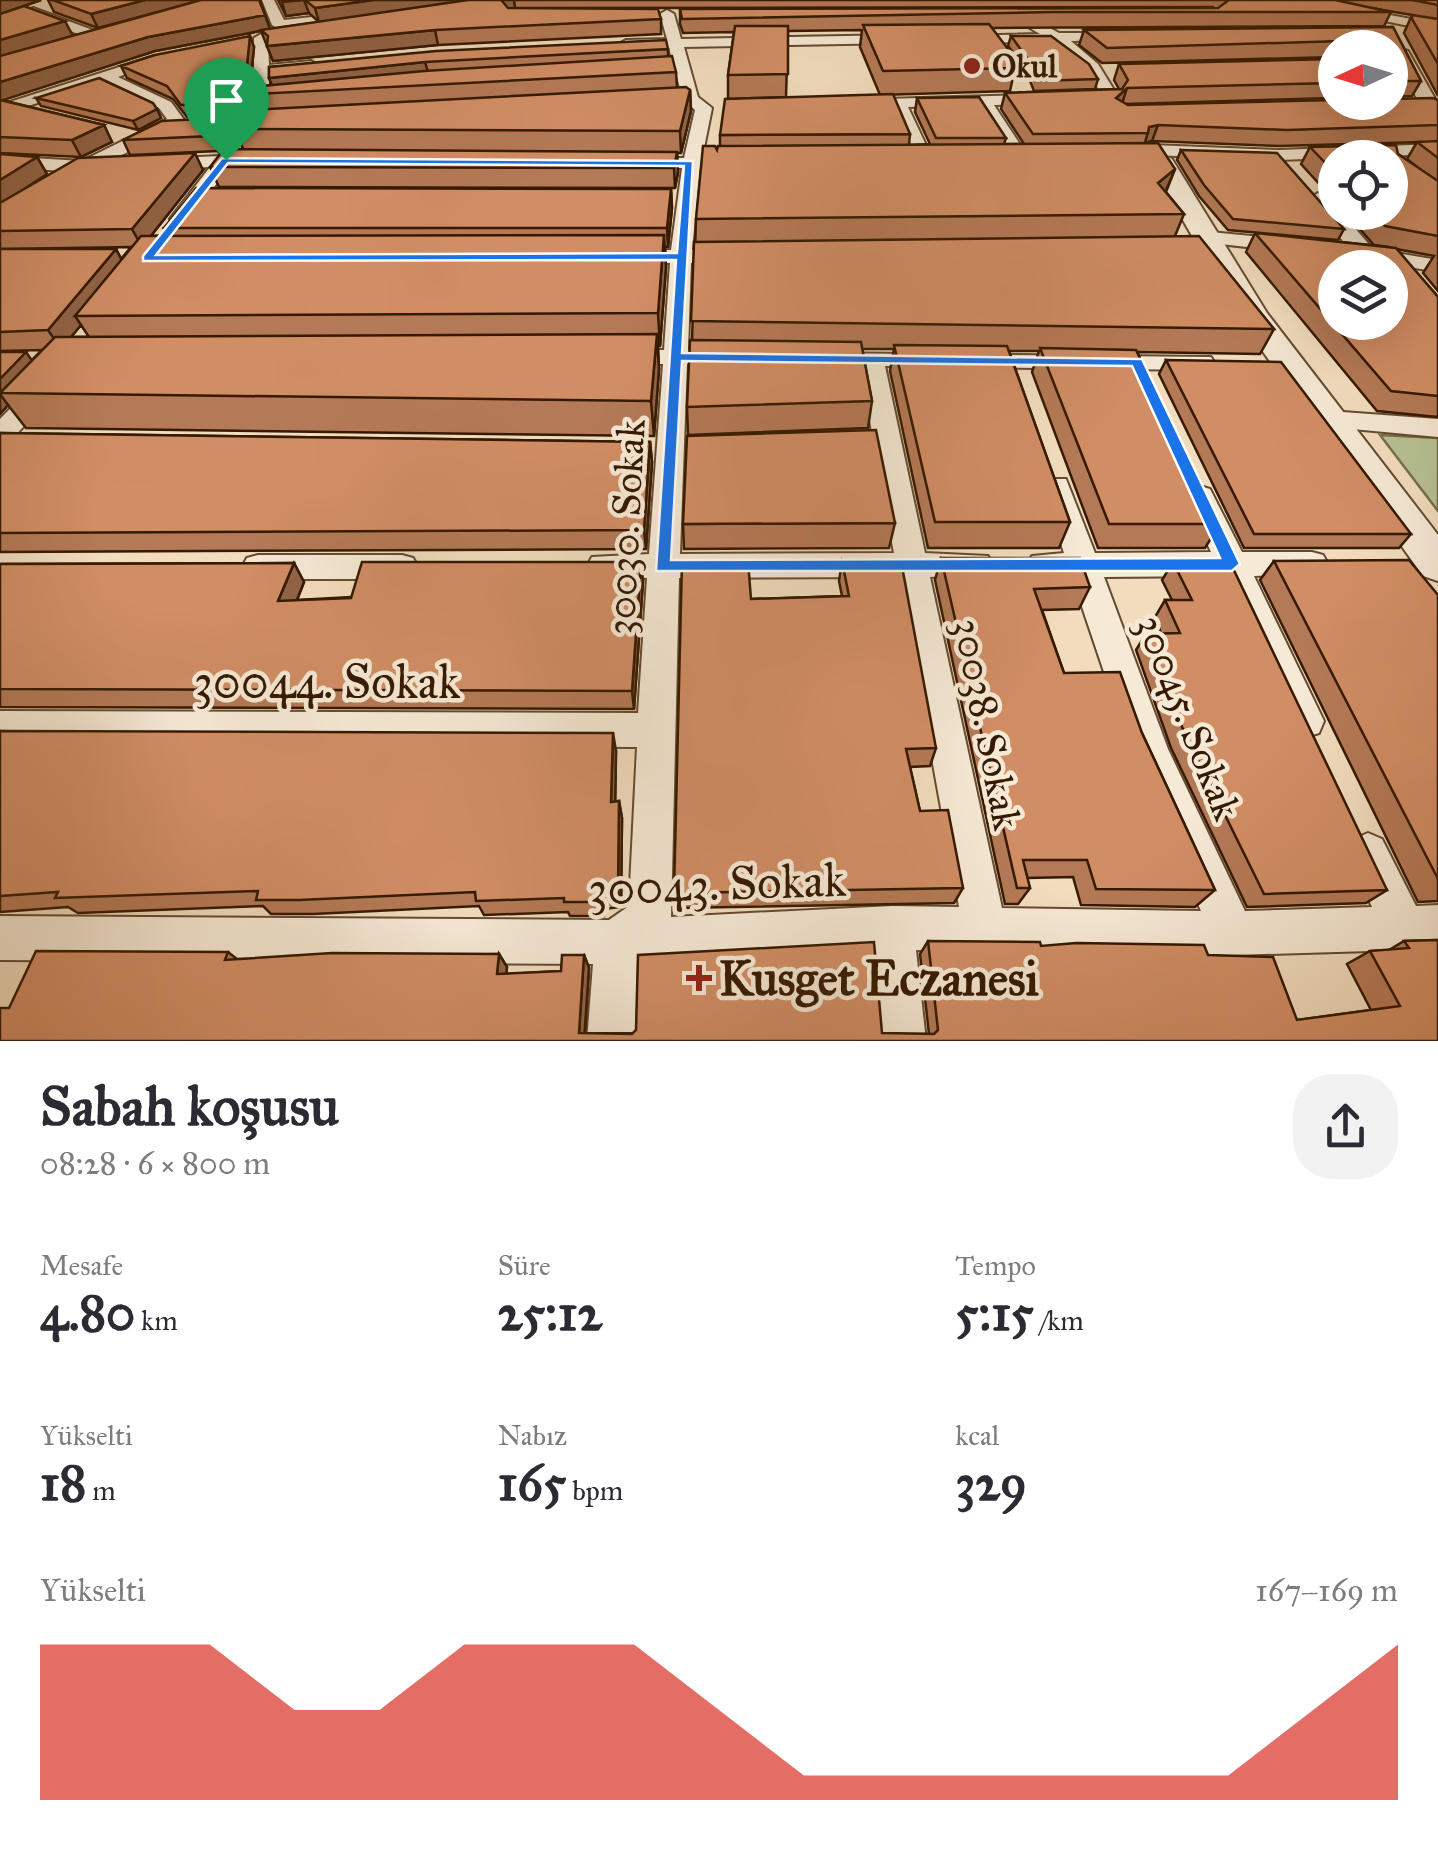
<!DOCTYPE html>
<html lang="tr">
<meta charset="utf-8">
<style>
:root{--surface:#fff;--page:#f2f2f3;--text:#2b2b33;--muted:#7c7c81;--accent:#d93025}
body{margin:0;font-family:"IM FELL Great Primer",serif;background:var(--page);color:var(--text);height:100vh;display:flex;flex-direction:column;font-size:38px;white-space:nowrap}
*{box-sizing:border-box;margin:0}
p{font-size:32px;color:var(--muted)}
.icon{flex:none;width:55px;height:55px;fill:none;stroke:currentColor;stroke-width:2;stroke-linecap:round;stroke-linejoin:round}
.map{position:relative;height:1041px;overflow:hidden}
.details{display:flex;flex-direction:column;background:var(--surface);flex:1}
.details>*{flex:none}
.needle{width:65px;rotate:266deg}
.fabs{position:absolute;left:1318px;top:30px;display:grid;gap:20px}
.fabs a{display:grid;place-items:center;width:90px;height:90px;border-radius:50%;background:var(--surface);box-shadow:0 10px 40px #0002;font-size:50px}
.pin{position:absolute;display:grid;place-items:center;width:85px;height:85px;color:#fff;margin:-102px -42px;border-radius:50% 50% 50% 0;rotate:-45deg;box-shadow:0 0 10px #0007}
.pin .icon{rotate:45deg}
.round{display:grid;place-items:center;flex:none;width:105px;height:105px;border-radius:40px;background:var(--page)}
.summary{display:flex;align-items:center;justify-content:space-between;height:170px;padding:0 40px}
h1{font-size:55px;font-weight:700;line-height:75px}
.metrics{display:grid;grid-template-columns:repeat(3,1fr);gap:15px;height:170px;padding:10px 40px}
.metrics div{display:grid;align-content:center}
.metrics b{font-size:50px;font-weight:700}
.metrics small{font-size:28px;font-weight:400}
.metrics p{font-size:28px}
.chart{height:280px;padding:20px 40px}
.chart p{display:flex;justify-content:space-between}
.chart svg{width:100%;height:180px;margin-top:10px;fill:var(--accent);opacity:.7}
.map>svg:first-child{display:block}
</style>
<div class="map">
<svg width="1438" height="1041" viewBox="0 0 1438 1041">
<rect width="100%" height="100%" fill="#f1ddbe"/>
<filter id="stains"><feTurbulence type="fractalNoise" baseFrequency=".002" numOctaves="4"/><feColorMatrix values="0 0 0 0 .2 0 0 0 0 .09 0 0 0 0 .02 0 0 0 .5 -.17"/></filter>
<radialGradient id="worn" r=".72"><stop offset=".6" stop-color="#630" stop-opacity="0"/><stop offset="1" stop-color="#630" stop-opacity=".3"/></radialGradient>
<path fill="#b7c294" stroke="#766e4a" stroke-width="2.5" d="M 1380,435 L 1438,438 L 1438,511 Z"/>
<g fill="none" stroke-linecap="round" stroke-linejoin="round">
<defs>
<path id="minor" d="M 262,0 L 274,0 L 284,20 L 359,12 L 366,16 L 279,29 L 272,25 Z
M 983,0 L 999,0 L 1059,33 L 1125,33 L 1125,39 L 1120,40 L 1071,41 L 1098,64 L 1119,98 L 1111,103 L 994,105 L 1031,161 L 1022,166 L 1016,165 L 977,105 L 908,107 L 934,162 L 931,166 L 919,166 L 892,107 L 855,108 L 847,103 L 849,100 L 1101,93 L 1087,71 L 1053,42 L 956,43 L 956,37 L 961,36 L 1040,34 Z
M 1283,0 L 1310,0 L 1438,24 L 1438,32 Z
M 33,8 L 128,43 L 130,46 L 118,49 L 28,15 L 26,12 Z
M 667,10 L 674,14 L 681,39 L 900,35 L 907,39 L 900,43 L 684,47 L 698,97 L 712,108 L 702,158 L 742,158 L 751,163 L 742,168 L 700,168 L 692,250 L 732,250 L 743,256 L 732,262 L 691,263 L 688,350 L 727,350 L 739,357 L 727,364 L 687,364 L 680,554 L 894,553 L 875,451 L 828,450 L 824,443 L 828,436 L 872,432 L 860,366 L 814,363 L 811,358 L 814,353 L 1211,357 L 1214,362 L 1211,367 L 1202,370 L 885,366 L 925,553 L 988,556 L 993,565 L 988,574 L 930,577 L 1002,908 L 1201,911 L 1131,752 L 1072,577 L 1032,574 L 1027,565 L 1032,556 L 1064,553 L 1042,486 L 1046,479 L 1066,479 L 1095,553 L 1211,552 L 1185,496 L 1190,489 L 1200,486 L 1210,489 L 1242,552 L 1312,552 L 1323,555 L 1328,564 L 1323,573 L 1254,576 L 1324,721 L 1319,733 L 1306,737 L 1293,733 L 1222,576 L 1104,577 L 1168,749 L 1245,911 L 1372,907 L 1348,853 L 1354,839 L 1368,833 L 1382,839 L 1416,906 L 1438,905 L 1438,949 L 1233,955 L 916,950 L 926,1041 L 878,1041 L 872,951 L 637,963 L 635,1041 L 587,1041 L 593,964 L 0,960 L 0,916 L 609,920 L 629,906 L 637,747 L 0,745 L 0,711 L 638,713 L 647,578 L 592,575 L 587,566 L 592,557 L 649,554 L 663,364 L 618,364 L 606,357 L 618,350 L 664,350 L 670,263 L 628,263 L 617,257 L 628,251 L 671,250 L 682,168 L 638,168 L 629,163 L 638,158 L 684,158 L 695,110 L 683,99 L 669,48 L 626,48 L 619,44 L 626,40 L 667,39 L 660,14 ZM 899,577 L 959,907 L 892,906 L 671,917 L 679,578 Z
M 261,34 L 268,38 L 269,65 L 311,61 L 319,66 L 311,71 L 269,74 L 269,98 L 238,155 L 252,155 L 261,160 L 252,165 L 230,166 L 187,223 L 173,223 L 170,219 L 210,167 L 158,169 L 149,164 L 158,159 L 219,156 L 253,98 L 254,38 Z
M 1396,48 L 1408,51 L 1438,104 L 1438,117 L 1420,105 L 1394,51 Z
M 154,56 L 166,59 L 118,77 L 171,102 L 185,121 L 183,125 L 85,173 L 0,166 L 0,156 L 82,161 L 167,119 L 159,108 L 103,82 L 0,115 L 0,105 Z
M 1438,144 L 1438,154 L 1279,160 L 1152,155 L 1143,150 L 1152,145 L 1279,150 Z
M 1318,193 L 1335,206 L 1335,212 L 1341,212 L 1373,249 L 1438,260 L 1438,272 L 1357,258 L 1308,199 Z
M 1200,231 L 1291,240 L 1302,246 L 1291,252 L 1193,241 L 1190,237 L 1193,233 Z
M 45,380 L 54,382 L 58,388 L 54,394 L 10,441 L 0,444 L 0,419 L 36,382 Z
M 1329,411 L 1438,419 L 1438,437 L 1320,426 L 1316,420 L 1320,414 Z
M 258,555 L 402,555 L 413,558 L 418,567 L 413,576 L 402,579 L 258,579 L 247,576 L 242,567 L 247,558 Z"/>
<path id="tertiary" d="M 1160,152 L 1172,159 L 1267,313 L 1438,535 L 1438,581 L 1423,576 L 1239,318 L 1148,159 Z"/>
</defs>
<use href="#minor" stroke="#644a30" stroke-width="4"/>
<use href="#tertiary" stroke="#644a30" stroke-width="4"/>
<use href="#minor" fill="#f6e9d5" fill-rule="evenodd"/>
<use href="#tertiary" fill="#f6e9d5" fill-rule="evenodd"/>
</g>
<path fill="#b47956" stroke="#351900" stroke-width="2.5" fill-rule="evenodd" d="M 0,0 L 41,0 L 13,10 L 73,36 L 152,14 L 98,28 L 54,12 L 48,0 L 260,0 L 270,29 L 319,22 L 309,13 L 286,16 L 278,0 L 1438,0 L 1438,96 L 1404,33 L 1412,15 L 1371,8 L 1391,12 L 1384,26 L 991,28 L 1015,68 L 1010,91 L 880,95 L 860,47 L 862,30 L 788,31 L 786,97 L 728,99 L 728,75 L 734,32 L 683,33 L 680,24 L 680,9 L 1215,9 L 1213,7 L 515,8 L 661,19 L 661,34 L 438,45 L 273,61 L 261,31 L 155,51 L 2,100 L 104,125 L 112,142 L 81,157 L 0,153 Z
M 1393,27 L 1421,81 L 1412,96 L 1390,97 L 1390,48 L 1335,48 L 1335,57 L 1102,63 L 1079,45 L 1084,30 Z
M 1011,36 L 1098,79 L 1095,89 L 1034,91 L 1025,68 L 1008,46 Z
M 254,47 L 249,97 L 239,115 L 187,117 L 173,99 L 127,78 L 121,66 Z
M 668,49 L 668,56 L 676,72 L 677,87 L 690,90 L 691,111 L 681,153 L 677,153 L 678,172 L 675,188 L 219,187 L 210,167 L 243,149 L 235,129 L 263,109 L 257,94 L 272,85 L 269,78 L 269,67 Z
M 1335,59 L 1335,98 L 1126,104 L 1128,105 L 1438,100 L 1438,291 L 1423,273 L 1434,256 L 1396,249 L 1438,297 L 1438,417 L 1377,411 L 1246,252 L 1255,233 L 1389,247 L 1374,245 L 1345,212 L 1390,212 L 1335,158 L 1335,201 L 1301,164 L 1310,147 L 1398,154 L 1417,167 L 1407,159 L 1417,142 L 1423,142 L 1279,146 L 1152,141 L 1147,143 L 1175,169 L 1166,192 L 1184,214 L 1175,236 L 1274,329 L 1260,354 L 1137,352 L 1220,524 L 1205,548 L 1098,548 L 1032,372 L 1039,351 L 1009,351 L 1070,522 L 1059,548 L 928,548 L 890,371 L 894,349 L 862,349 L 872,401 L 868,428 L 688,435 L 687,407 L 692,340 L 696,219 L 717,150 L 720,146 L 720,135 L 910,134 L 909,145 L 930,144 L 915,112 L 917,98 L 1006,138 L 1004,144 L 1024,144 L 1001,109 L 1005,93 L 1119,89 L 1114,80 L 1119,64 Z
M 36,98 L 157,109 L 161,118 L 138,130 L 41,106 Z
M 222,118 L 228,133 L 218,151 L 130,155 L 123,140 Z
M 1181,150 L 1344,229 L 1338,240 L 1228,230 L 1199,196 L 1177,160 Z
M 0,154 L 37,157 L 47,174 L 20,192 L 203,170 L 151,236 L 168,235 L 164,228 L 671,189 L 672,208 L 668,247 L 665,247 L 666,267 L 660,346 L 658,346 L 659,369 L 654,436 L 26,428 L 8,405 L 0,414 L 0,352 L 32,360 L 42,350 L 0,351 L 0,249 L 116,249 L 121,259 L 131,247 L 0,249 ZM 81,325 L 89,337 L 71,337 Z
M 1166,360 L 1411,534 L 1399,548 L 1244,548 L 1159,374 Z
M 0,433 L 650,442 L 652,462 L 646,549 L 0,552 Z
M 895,523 L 889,548 L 684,549 L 683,524 Z
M 941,558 L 1090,587 L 1079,609 L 1042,610 L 1064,673 L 1142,733 L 1215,890 L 1195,907 L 1081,905 L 1073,877 L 1027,878 L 1030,888 L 1018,904 L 1005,904 L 935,580 Z
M 842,561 L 936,748 L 930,766 L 910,767 L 920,811 L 963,888 L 954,903 L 675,908 L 674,893 L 751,599 L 842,596 L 839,581 Z
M 1274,561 L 1438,595 L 1438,901 L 1418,902 L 1260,580 Z
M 1173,562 L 1387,890 L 1366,903 L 1247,907 L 1171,748 L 1136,650 L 1146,634 L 1161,633 L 1155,617 L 1165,600 L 1172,600 L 1162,580 Z
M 294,563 L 304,582 L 297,600 L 643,581 L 634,709 L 0,707 L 0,564 Z
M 0,731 L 616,751 L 615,802 L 619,801 L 622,818 L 621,907 L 604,909 L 604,916 L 570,916 L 568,912 L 484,915 L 479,906 L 313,914 L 271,914 L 263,906 L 78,913 L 68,907 L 0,912 Z
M 1438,940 L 1438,1041 L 0,1041 L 9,1008 L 228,952 L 237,959 L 499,954 L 507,967 L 506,974 L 561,971 L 584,955 L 589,968 L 585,1033 L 929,1034 L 920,954 L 928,941 L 1208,955 L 1297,1020 L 1371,1010 L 1347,964 L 1370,951 L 1389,950 L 1404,941 Z"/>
<path fill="#926346" stroke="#351900" stroke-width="2.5" d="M 0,0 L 41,0 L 0,14 Z
M 145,0 L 203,0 L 98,28 L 91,14 Z
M 304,0 L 309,13 L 286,16 L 282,2 Z
M 373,0 L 477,0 L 319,22 L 315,8 Z
M 504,0 L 514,0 L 515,8 L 504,15 L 502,1 Z
M 265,15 L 270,29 L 155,51 L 0,101 L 0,82 L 148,37 Z
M 65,21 L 73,36 L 0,58 L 0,40 Z
M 435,30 L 438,45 L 273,61 L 267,46 Z
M 250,36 L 254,47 L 249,97 L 239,115 L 234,103 Z
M 425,62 L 428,72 L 273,88 L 269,78 Z
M 1127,88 L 1122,104 L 1116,98 Z
M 690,90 L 691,111 L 681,153 L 680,131 Z
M 157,109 L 161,118 L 138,130 L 133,121 Z
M 222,118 L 228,133 L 218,151 L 211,136 Z
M 104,125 L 112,142 L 81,157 L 72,140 Z
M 1158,125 L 1152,141 L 1145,143 L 1149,127 Z
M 677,152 L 678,172 L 675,188 L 674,168 Z
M 195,153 L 203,170 L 142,247 L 132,229 Z
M 37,157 L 47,174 L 0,205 L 0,180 Z
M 1175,169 L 1164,195 L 1158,183 Z
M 671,189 L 672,208 L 668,247 L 667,228 Z
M 664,235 L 666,267 L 660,346 L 658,313 Z
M 116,249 L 126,268 L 75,316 L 81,325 L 61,349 L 48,330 Z
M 657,334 L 659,369 L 654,436 L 651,401 Z
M 26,352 L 40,372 L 0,393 L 0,379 Z
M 0,394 L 8,405 L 0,414 Z
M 650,442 L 652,462 L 646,549 L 644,530 Z
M 641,562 L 643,581 L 634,709 L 632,691 Z
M 294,563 L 304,582 L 289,620 L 278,601 Z
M 613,733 L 616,751 L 615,818 L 611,802 Z
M 619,801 L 622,818 L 621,907 L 618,892 Z
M 499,954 L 507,967 L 505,986 L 497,974 Z
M 584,955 L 589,968 L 584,1041 L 579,1033 Z"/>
<path fill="#d18d64" stroke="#351900" stroke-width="2.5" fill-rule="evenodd" d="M 53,0 L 145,0 L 91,14 Z
M 201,0 L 259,0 L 265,15 L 148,37 L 0,82 L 0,56 Z
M 305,0 L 373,0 L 315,8 Z
M 468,0 L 504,0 L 502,1 L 508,8 L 658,9 L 661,19 L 435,30 L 267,46 L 268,36 L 261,30 Z
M 1229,0 L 1335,0 L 1391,12 L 1053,12 L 682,19 L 680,9 L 1218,8 Z
M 1412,0 L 1438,0 L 1438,5 Z
M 24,6 L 65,21 L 0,40 L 0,14 Z
M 1412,15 L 1438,19 L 1438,64 L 1412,19 Z
M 989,24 L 1008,49 L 1015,68 L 883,71 L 863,25 Z
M 735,26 L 788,26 L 788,74 L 728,75 Z
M 1393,27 L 1421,81 L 1390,81 L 1390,48 L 1344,48 L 1342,41 L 1107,48 L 1084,30 Z
M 250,36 L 245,85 L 234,103 L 181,105 L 167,86 L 121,66 L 155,55 Z
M 1011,36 L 1051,36 L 1089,64 L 1098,79 L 1036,81 L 1027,58 Z
M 666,40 L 668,49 L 425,62 L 269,78 L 269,67 L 436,51 Z
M 672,56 L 676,72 L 257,94 L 262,86 L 424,71 Z
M 1335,59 L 1335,83 L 1127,88 L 1116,98 L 1128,105 L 1335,100 L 1335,102 L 1390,102 L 1390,99 L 1433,98 L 1438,100 L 1438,125 L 1287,130 L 1158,125 L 1149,127 L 1148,133 L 1033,134 L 1005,93 L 1122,89 L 1128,80 L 1119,64 Z
M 99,78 L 153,103 L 157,109 L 133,121 L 36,98 Z
M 686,87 L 690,90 L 680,131 L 235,129 L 247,110 Z
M 893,94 L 910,134 L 720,135 L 725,99 Z
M 979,97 L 1006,138 L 936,138 L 917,98 Z
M 0,100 L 104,125 L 72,140 L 0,137 Z
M 222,118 L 211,136 L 123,140 L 162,121 Z
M 1438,141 L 1438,158 L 1417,142 Z
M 1158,143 L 1175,169 L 1158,183 L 1184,214 L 696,219 L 703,146 L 715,146 L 717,150 L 718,146 Z
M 1396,145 L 1398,154 L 1438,181 L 1438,236 L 1385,226 L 1372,212 L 1390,212 L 1390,158 L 1335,158 L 1335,173 L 1310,147 Z
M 224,149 L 677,152 L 674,168 L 210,167 Z
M 1181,150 L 1277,153 L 1344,229 L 1233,219 L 1204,185 Z
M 195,153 L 132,229 L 0,231 L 0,203 L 78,158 Z
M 0,154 L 37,157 L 0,180 Z
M 196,188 L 671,189 L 667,228 L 164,228 Z
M 1255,233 L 1396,248 L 1438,297 L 1438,396 L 1391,391 ZM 1335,268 L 1390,268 L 1390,322 L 1335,322 Z
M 664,235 L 658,313 L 75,316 L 141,236 Z
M 1199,236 L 1274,329 L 691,321 L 694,242 Z
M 0,249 L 116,249 L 48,330 L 0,332 Z
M 657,334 L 651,401 L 0,393 L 55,337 Z
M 690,340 L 861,342 L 872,401 L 687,407 Z
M 894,345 L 1007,346 L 1070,522 L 935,522 Z
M 1040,348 L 1136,350 L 1220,524 L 1109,524 Z
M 0,352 L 26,352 L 0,379 Z
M 1166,360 L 1281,362 L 1411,534 L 1254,534 Z
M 876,430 L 895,523 L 683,524 L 687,436 Z
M 0,433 L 650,442 L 644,530 L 0,533 Z
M 941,558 L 1080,558 L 1090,587 L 1034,589 L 1064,673 L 1120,672 L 1142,733 L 1215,890 L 1096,889 L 1087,860 L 1023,860 L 1030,888 L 1017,888 Z
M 1409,560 L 1438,595 L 1438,879 L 1274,561 Z
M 682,561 L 748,561 L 751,599 L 849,596 L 842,561 L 901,561 L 936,748 L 906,749 L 920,811 L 948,810 L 963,888 L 674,893 Z
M 362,562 L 641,562 L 632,691 L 0,689 L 0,564 L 294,563 L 278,601 L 351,598 Z
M 1173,562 L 1230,562 L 1387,890 L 1264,894 L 1184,732 L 1146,634 L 1180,633 L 1165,600 L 1192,600 Z
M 0,731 L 613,733 L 611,802 L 619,801 L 618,892 L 600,895 L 599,902 L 564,902 L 564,898 L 476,901 L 475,892 L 299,900 L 256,900 L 258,891 L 55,898 L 58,892 L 0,896 Z
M 1438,940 L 1438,1041 L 0,1041 L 0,1008 L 9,1008 L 36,951 L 228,952 L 225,960 L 332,953 L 499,954 L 497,974 L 561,971 L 562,955 L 584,955 L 579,1033 L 632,1034 L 636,1030 L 638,955 L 874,942 L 882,1033 L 934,1034 L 938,1030 L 928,941 L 1040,942 L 1041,946 L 1076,943 L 1204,945 L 1208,955 L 1273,957 L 1297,1020 L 1400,1006 L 1370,951 L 1409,948 L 1404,941 Z"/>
<path fill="#1a73e8" stroke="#fff" stroke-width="2.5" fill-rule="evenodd" d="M 222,158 L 693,161 L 682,353 L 1142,359 L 1240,564 L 1232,571 L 656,571 L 676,260 L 143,261 L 143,256 ZM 228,163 L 684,166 L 677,253 L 156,255 ZM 682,361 L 1132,366 L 1220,558 L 671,560 Z"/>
<g fill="#8f2418" stroke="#f6e9d5" stroke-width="4">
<circle cx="972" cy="66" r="10"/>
<path d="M694 963h10v10h10v10h-10v10h-10v-10h-10v-10h10z"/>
</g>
<g text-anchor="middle" stroke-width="9" stroke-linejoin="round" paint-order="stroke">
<g font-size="32" font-weight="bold" fill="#351900" stroke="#f6e9d5" text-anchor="start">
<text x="992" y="77">Okul</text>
</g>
<g font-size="40" fill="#351900" stroke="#f6e9d5">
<text transform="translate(625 527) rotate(-87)" y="14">30030. Sokak</text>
<text transform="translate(1189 717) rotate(68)" y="14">30045. Sokak</text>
<text transform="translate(988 724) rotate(79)" y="14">30038. Sokak</text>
</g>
<g font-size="48" fill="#351900" stroke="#f6e9d5">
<text x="327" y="698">30044. Sokak</text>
<text transform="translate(717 883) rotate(-2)" y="17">30043. Sokak</text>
</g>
<g font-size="48" font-weight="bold" fill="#351900" stroke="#f6e9d5" text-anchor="start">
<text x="719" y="995">Kusget Eczanesi</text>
</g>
</g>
<rect width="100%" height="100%" filter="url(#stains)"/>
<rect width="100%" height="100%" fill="url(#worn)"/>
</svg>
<div class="fabs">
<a><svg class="needle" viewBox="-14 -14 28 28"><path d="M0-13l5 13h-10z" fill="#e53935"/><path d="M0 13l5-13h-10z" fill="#7c7c81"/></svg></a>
<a><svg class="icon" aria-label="locate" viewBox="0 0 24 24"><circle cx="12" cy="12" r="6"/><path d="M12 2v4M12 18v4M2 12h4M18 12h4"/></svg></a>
<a><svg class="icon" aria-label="layers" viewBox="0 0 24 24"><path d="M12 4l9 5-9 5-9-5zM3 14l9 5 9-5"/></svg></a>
</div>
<div class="pin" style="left:226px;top:160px;background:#1e9e55"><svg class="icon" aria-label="arrive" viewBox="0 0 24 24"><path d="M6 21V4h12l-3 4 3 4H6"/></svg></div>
</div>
<section class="details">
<div class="summary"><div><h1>Sabah koşusu</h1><p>08:28 · 6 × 800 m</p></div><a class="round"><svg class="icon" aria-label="share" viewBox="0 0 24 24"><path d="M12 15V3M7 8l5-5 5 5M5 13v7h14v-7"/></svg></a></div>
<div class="metrics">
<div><p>Mesafe</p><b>4.80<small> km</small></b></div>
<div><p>Süre</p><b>25:12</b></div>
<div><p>Tempo</p><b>5:15<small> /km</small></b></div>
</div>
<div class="metrics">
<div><p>Yükselti</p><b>18<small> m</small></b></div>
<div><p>Nabız</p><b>165<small> bpm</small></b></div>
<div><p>kcal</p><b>329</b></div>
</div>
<div class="chart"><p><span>Yükselti</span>167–169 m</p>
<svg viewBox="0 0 160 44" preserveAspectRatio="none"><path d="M0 44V6L10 6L20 6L30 22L40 22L50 6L60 6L70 6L80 22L90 38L100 38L110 38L120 38L130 38L140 38L150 22L160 6V44z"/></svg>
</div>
</section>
